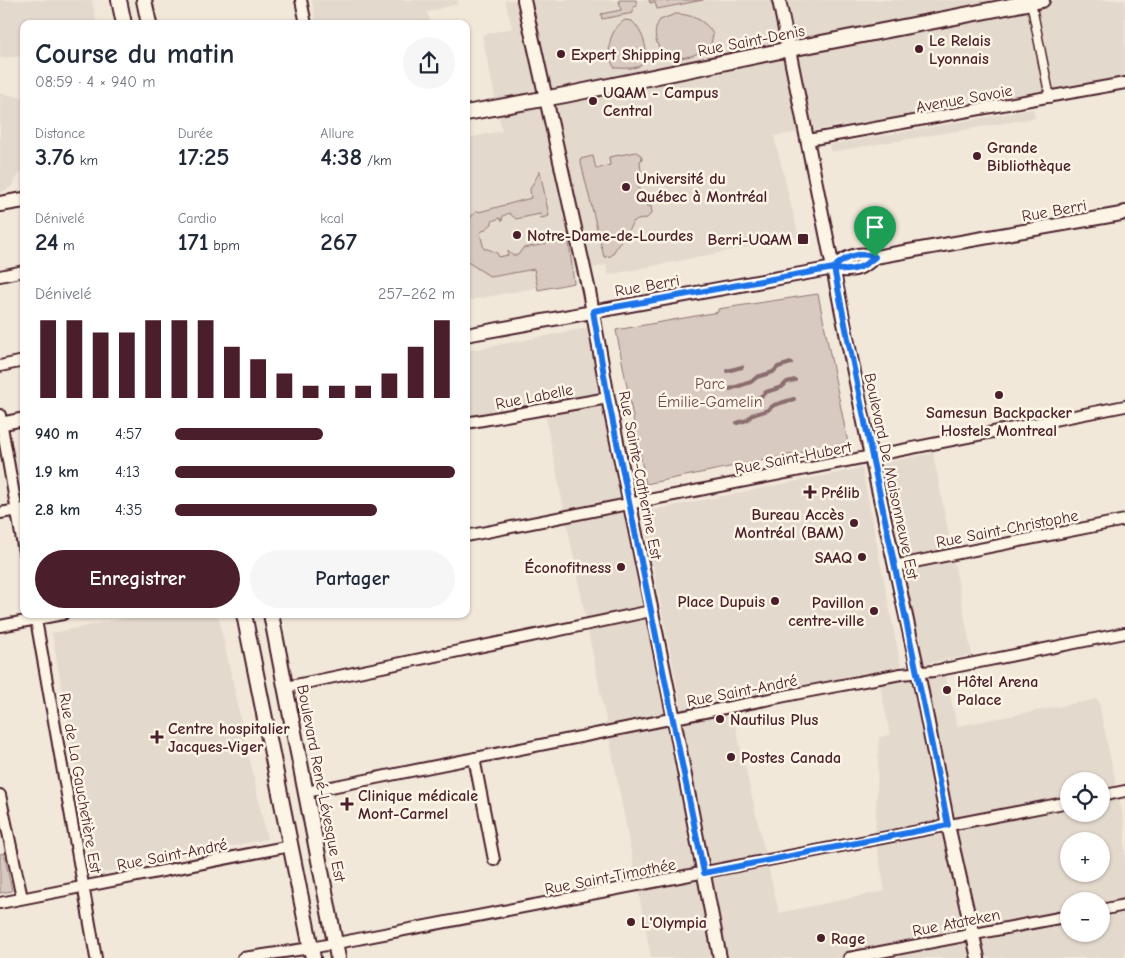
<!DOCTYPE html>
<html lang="fr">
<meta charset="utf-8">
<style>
:root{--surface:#fff;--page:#f6f6f7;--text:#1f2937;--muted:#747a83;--accent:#4a1f2b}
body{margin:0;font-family:"Comic Neue",sans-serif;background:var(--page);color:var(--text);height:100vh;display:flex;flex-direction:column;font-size:19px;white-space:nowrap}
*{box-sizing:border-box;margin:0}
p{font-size:16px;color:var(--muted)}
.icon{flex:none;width:28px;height:28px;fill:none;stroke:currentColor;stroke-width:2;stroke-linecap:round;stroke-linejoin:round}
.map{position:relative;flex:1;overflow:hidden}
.drawer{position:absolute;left:20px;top:20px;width:450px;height:598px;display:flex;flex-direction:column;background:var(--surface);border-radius:10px;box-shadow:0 1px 4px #0004}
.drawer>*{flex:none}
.controls{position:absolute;left:1060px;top:772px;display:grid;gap:10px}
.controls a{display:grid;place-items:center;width:50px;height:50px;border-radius:50%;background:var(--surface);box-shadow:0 1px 4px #0004;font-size:25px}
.pin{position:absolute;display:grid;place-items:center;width:42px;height:42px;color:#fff;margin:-51px -21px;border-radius:50% 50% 50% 0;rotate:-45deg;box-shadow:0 0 5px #0007}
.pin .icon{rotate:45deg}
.round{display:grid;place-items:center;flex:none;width:52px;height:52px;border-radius:26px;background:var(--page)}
.overview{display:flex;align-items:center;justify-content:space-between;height:85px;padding:0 15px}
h1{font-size:28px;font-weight:700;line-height:38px}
.stats{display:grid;grid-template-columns:repeat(3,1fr);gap:8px;height:85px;padding:5px 15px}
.stats div{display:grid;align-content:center}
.stats b{font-size:25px;font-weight:700}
.stats small{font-size:14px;font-weight:400}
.stats p{font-size:14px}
.chart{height:140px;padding:10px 15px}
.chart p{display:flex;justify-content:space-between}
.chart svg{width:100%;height:90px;margin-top:5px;stroke:var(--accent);stroke-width:6}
.button{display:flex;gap:10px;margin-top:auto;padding:10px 15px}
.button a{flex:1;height:58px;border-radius:30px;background:var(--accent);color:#fff;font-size:20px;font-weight:700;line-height:58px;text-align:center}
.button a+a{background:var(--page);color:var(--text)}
ul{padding:0 15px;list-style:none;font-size:16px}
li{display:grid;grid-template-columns:80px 60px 1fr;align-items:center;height:38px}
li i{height:12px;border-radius:6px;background:var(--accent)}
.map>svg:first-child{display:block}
</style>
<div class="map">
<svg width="1125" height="958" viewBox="0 0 1125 958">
<rect width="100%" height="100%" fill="#f1e8da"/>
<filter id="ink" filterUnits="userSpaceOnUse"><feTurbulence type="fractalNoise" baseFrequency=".02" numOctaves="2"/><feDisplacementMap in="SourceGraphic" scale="10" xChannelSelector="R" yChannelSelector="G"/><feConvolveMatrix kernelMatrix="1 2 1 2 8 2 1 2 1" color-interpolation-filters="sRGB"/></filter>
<g filter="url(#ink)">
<path fill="#e4d9cd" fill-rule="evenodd" d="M 0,0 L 92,0 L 97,24 L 24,24 L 24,56 L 0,58 Z
M 312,0 L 457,0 L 458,4 L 427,12 L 431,24 L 316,24 Z
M 505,0 L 1125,0 L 1125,76 L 867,122 L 774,136 L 799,237 L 608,275 L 606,265 L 567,274 L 566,282 L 466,301 L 466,138 L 502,131 L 482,35 L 512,28 Z
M 0,93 L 24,98 L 24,167 L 11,187 L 2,192 L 0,192 Z
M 1033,109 L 1035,118 L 830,152 L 829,145 Z
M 587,328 L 665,715 L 607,726 L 545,414 L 466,430 L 466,351 Z
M 933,453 L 972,655 L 923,664 L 881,463 Z
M 862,468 L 901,666 L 682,710 L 642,512 Z
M 146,614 L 218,614 L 267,839 L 96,874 L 93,871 L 52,633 Z
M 946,676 L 957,726 L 1098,699 L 1125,827 L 1125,958 L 651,958 L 609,736 L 732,711 L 779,913 L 885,891 L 875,837 L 879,737 L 890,735 L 880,684 ZM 1069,781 L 1101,781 L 1101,814 L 1069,814 ZM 1069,841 L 1101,841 L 1101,874 L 1069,874 ZM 1069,901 L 1101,901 L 1101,934 L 1069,934 Z"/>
<path fill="#d8cac0" stroke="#917476" d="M 619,0 L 636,0 L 637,6 L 633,7 L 633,13 L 602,19 L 601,14 L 621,10 Z
M 649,0 L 666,0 L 667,2 L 675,0 L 703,0 L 657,9 L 655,2 L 650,3 Z
M 675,14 C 690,14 706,20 713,34 L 711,44 C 699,56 682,60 667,57 C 656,48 651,32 660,20 Z
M 625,20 L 632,21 C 642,30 655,59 637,67 C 631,69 622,68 616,68 L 614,67 C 605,51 609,30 625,20 Z
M 636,152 L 641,155 L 642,159 L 640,161 L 641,172 L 636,175 L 641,197 L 646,197 L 647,206 L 651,206 L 652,213 L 647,218 L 634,221 L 611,256 L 604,257 L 580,159 L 593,156 L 596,169 L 610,165 L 609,157 Z
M 540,171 L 549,216 L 541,218 L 540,214 L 516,219 L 509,213 L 503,216 L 502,221 L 500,218 L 492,221 L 492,224 L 480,233 L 484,249 L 488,249 L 497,253 L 499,257 L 508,255 L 508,251 L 512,255 L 518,255 L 523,248 L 546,244 L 545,239 L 568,234 L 574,283 L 538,290 L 534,269 L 491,277 L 466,261 L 466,223 L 477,210 L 479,212 L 531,198 L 530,189 Z
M 818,294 L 848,443 L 646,484 L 616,330 L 718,312 L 718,309 Z
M 4,853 L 12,891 L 0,893 L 0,854 Z"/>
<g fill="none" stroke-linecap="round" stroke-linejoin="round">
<path stroke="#8b6d6f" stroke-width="4" d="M 727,371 L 742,367
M 730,389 L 751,382 L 757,377 L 773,372 L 778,367 L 791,363
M 734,406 L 760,397 L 766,392 L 782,387 L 787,382 L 795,380
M 737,423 L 747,420 L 752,415 L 768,410 L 774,405 L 794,399"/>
<defs>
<path id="pedestrian" d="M 1031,2 L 1050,98"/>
<path id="minor" d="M 301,0 L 306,24
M 808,140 L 1125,83
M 0,276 L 24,271
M 0,366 L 24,361
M 0,415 L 24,552
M 466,423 L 608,398
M 0,513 L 24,509
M 466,536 L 1125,406
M 894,566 L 1125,520
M 35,614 L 96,958
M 0,626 L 63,614
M 286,687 L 651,611
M 474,758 L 494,860
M 306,792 L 800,693 L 901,674 L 934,671 L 1125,633
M 0,795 L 22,898
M 1101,796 L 1125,791
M 0,903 L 290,846
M 1101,910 L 1125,905
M 243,958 L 311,948 L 1069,802
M 849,958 L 1069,916"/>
<path id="tertiary" d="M 524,0 L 589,291 L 608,398 L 674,719 L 720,958
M 779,0 L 871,457 L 916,662 L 948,825 L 978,958
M 834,268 C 844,257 860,251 875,257 L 1121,214 L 1125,212
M 466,335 L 834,268 C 850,274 863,268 875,257
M 0,424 L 24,419"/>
<path id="secondary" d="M 119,0 L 124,24
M 144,0 L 149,24
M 466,113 L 565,95 L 780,51 L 1042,0
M 0,204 L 24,200
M 244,614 L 313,958
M 271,614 L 338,958"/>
</defs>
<use href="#pedestrian" stroke="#4a1f2b" stroke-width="11"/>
<use href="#minor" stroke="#4a1f2b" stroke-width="14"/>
<use href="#tertiary" stroke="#4a1f2b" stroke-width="16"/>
<use href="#secondary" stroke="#4a1f2b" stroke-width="18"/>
<use href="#pedestrian" stroke="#fcf5e5" stroke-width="8"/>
<use href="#minor" stroke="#fcf5e5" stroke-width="10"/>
<use href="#tertiary" stroke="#fcf5e5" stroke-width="12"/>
<use href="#secondary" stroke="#fcf5e5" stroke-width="14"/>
</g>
</g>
<g fill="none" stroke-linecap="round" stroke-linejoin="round" filter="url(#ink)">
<defs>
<path id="route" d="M 875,257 C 863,268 850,274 834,268 L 593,311 L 608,398 L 704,873 L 948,825 C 911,639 870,454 834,268 C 844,257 860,251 875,257"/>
</defs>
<use href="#route" stroke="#fff" stroke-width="10"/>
<use href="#route" stroke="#1a73e8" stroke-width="6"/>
</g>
<g fill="#4a1f2b" stroke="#fcf5e5" stroke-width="2">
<circle cx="919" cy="49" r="5"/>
<circle cx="561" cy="54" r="5"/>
<circle cx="593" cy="101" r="5"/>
<circle cx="977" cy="156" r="5"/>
<circle cx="626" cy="187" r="5"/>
<circle cx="517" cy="235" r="5"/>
<rect x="797" y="233" width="12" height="12" rx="2.5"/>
<circle cx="999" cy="395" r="5"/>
<path d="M807.5 484.5h5v5h5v5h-5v5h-5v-5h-5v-5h5z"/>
<circle cx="854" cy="523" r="5"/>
<circle cx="862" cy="557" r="5"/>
<circle cx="621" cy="567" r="5"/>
<circle cx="775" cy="601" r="5"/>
<circle cx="874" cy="611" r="5"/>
<circle cx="947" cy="690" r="5"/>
<circle cx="720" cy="719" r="5"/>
<path d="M154.5 729.5h5v5h5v5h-5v5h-5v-5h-5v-5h5z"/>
<circle cx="731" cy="757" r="5"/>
<path d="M344.5 796.5h5v5h5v5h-5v5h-5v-5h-5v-5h5z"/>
<circle cx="631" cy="922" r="5"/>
<circle cx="821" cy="938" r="5"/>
</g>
<g text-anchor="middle" stroke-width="5" stroke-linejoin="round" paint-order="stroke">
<g font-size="16" fill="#4a1f2b" stroke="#fcf5e5">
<text transform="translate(751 40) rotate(-11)" y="6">Rue Saint-Denis</text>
<text transform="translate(964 98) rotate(-10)" y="6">Avenue Savoie</text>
<text transform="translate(1054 210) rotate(-10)" y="6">Rue Berri</text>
<text transform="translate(647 285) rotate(-10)" y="6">Rue Berri</text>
<text transform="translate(534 396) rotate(-11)" y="6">Rue Labelle</text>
<text transform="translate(793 457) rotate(-11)" y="6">Rue Saint-Hubert</text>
<text transform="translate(641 475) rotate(79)" y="6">Rue Sainte-Catherine Est</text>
<text transform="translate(892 476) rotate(78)" y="6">Boulevard De Maisonneuve Est</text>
<text transform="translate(1007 528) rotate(-11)" y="6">Rue Saint-Christophe</text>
<text transform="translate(742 690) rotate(-11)" y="6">Rue Saint-André</text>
<text transform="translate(81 783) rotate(80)" y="6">Rue de La Gauchetière Est</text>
<text transform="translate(322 783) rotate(79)" y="6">Boulevard René-Lévesque Est</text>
<text transform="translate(172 854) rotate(-11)" y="6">Rue Saint-André</text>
<text transform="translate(610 876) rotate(-11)" y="6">Rue Saint-Timothée</text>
<text transform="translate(956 922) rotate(-11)" y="6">Rue Atateken</text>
</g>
<g font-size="16" font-weight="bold" fill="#4a1f2b" stroke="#fcf5e5" text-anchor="start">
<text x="929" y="46">Le Relais<tspan x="929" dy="18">Lyonnais</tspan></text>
<text x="571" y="60">Expert Shipping</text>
<text x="603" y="98">UQAM - Campus<tspan x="603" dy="18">Central</tspan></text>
<text x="987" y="153">Grande<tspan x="987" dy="18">Bibliothèque</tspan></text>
<text x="636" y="184">Université du<tspan x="636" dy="18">Québec à Montréal</tspan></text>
<text x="527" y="241">Notre-Dame-de-Lourdes</text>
<text x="792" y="245" text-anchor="end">Berri-UQAM</text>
<text x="999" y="418" text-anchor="middle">Samesun Backpacker<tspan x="999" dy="18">Hostels Montreal</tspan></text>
<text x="821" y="498">Prélib</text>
<text x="844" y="520" text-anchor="end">Bureau Accès<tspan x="844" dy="18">Montréal (BAM)</tspan></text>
<text x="852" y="563" text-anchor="end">SAAQ</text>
<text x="611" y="573" text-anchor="end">Éconofitness</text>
<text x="765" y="607" text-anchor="end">Place Dupuis</text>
<text x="864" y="608" text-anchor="end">Pavillon<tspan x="864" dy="18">centre-ville</tspan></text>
<text x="957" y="687">Hôtel Arena<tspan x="957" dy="18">Palace</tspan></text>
<text x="730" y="725">Nautilus Plus</text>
<text x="168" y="734">Centre hospitalier<tspan x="168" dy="18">Jacques-Viger</tspan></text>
<text x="741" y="763">Postes Canada</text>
<text x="358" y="801">Clinique médicale<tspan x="358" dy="18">Mont-Carmel</tspan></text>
<text x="641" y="928">L'Olympia</text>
<text x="831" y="944">Rage</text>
</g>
<g font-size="16" fill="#6e4a50" stroke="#fcf5e5">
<text x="710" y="389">Parc<tspan x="710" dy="18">Émilie-Gamelin</tspan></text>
</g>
</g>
</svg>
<div class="controls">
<a><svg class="icon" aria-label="locate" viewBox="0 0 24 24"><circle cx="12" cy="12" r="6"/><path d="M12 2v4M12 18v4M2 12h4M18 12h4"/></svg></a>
<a>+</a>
<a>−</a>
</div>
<div class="pin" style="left:875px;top:257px;background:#1e9e55"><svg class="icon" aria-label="arrive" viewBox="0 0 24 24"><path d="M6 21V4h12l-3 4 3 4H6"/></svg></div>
<section class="drawer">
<div class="overview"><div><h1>Course du matin</h1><p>08:59 · 4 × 940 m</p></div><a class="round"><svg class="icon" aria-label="share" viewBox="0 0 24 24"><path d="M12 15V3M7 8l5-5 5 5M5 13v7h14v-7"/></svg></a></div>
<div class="stats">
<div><p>Distance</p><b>3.76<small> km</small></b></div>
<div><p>Durée</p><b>17:25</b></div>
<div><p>Allure</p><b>4:38<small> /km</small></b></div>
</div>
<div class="stats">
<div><p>Dénivelé</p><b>24<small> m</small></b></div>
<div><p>Cardio</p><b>171<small> bpm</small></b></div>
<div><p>kcal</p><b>267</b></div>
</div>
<div class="chart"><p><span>Dénivelé</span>257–262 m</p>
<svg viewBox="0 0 160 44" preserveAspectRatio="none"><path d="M5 44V6M15 44V6M25 44V12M35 44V12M45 44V6M55 44V6M65 44V6M75 44V19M85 44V25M95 44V32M105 44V38M115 44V38M125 44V38M135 44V32M145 44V19M155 44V6"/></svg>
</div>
<ul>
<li><b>940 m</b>4:57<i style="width:53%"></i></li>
<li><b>1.9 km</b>4:13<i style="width:100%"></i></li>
<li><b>2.8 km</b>4:35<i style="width:72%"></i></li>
</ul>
<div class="button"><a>Enregistrer</a><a>Partager</a></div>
</section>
</div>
